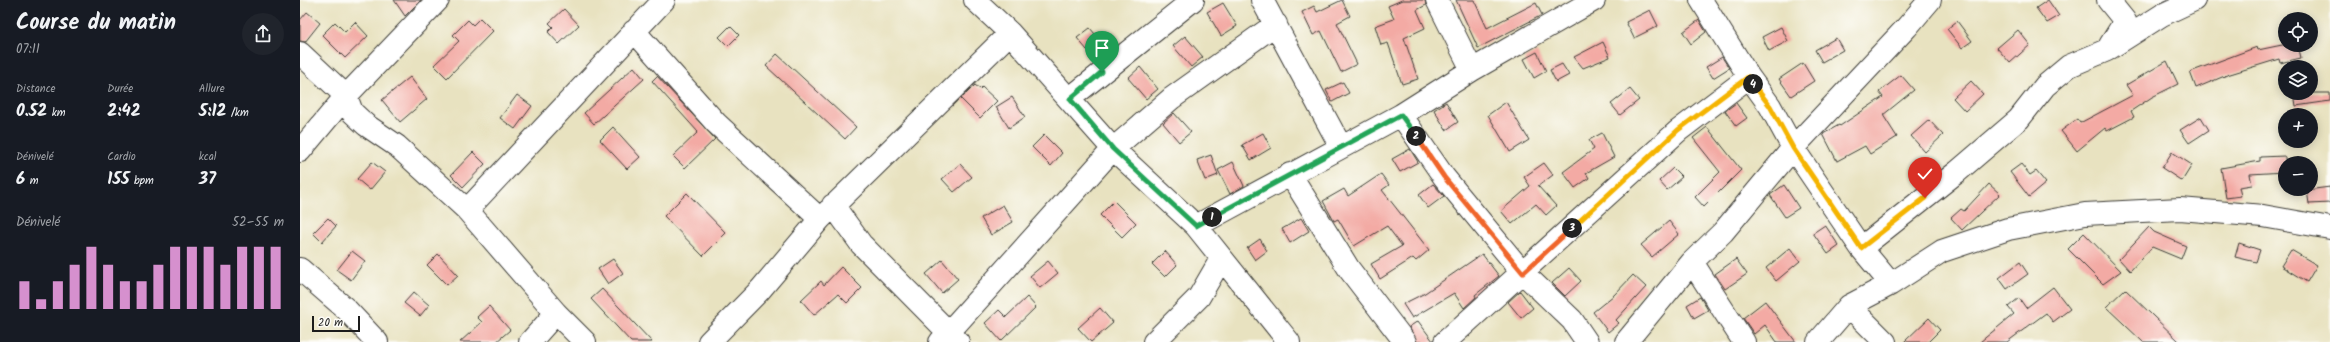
<!DOCTYPE html>
<html lang="fr">
<meta charset="utf-8">
<style>
:root{--surface:#171b24;--page:#20242c;--text:#f1f3f6;--muted:#9ea1a6;--accent:#d690ce}
body{margin:0;font-family:Kalam,sans-serif;background:var(--page);color:var(--text);height:100vh;display:flex;flex-direction:column;font-size:15px;white-space:nowrap}
*{box-sizing:border-box;margin:0}
p{font-size:13px;color:var(--muted)}
.icon{flex:none;width:22px;height:22px;fill:none;stroke:currentColor;stroke-width:2;stroke-linecap:round;stroke-linejoin:round}
.map{position:relative;flex:1;overflow:hidden}
.sheet{display:flex;flex-direction:column;background:var(--surface);width:300px}
.sheet>*{flex:none}
.buttons{position:absolute;left:1978px;top:12px;display:grid;gap:8px}
.buttons a{display:grid;place-items:center;width:40px;height:40px;border-radius:50%;background:var(--surface);box-shadow:0 2px 10px #0003;font-size:20px}
.scale{position:absolute;left:12px;bottom:10px;width:48px;box-sizing:border-box;padding-left:4px;border:2px solid #1c1c1c;border-top:0;font-size:11px;line-height:14px;white-space:nowrap;color:#1c1c1c;-webkit-text-stroke:3px #fdfcf7;paint-order:stroke}
.pin{position:absolute;display:grid;place-items:center;width:34px;height:34px;color:#fff;margin:-41px -17px;border-radius:50% 50% 50% 0;rotate:-45deg;box-shadow:0 0 4px #0007}
.pin .icon{rotate:45deg}
.km{position:absolute;width:20px;height:20px;margin:-10px;border-radius:50%;background:#222;color:#fff;font-size:11px;line-height:20px;text-align:center}
.round{display:grid;place-items:center;flex:none;width:42px;height:42px;border-radius:21px;background:var(--page)}
.head{display:flex;align-items:center;justify-content:space-between;height:68px;padding:0 16px}
h1{font-size:22px;font-weight:800;line-height:30px}
.metrics{display:grid;grid-template-columns:repeat(3,1fr);gap:6px;height:68px;padding:4px 16px}
.metrics div{display:grid;align-content:center}
.metrics b{font-size:17px;font-weight:800}
.metrics small{font-size:11px;font-weight:400}
.metrics p{font-size:11px}
.chart{height:112px;padding:8px 16px}
.chart p{display:flex;justify-content:space-between}
.chart svg{width:100%;height:72px;margin-top:4px;stroke:var(--accent);stroke-width:6}
main{display:flex;flex:1;min-height:0}
.map>svg:first-child{display:block}
</style>
<main>
<section class="sheet">
<div class="head"><div><h1>Course du matin</h1><p>07:11</p></div><a class="round"><svg class="icon" aria-label="share" viewBox="0 0 24 24"><path d="M12 15V3M7 8l5-5 5 5M5 13v7h14v-7"/></svg></a></div>
<div class="metrics">
<div><p>Distance</p><b>0.52<small> km</small></b></div>
<div><p>Durée</p><b>2:42</b></div>
<div><p>Allure</p><b>5:12<small> /km</small></b></div>
</div>
<div class="metrics">
<div><p>Dénivelé</p><b>6<small> m</small></b></div>
<div><p>Cardio</p><b>155<small> bpm</small></b></div>
<div><p>kcal</p><b>37</b></div>
</div>
<div class="chart"><p><span>Dénivelé</span>52–55 m</p>
<svg viewBox="0 0 160 44" preserveAspectRatio="none"><path d="M5 44V27M15 44V38M25 44V27M35 44V17M45 44V6M55 44V17M65 44V27M75 44V27M85 44V17M95 44V6M105 44V6M115 44V6M125 44V17M135 44V6M145 44V6M155 44V6"/></svg>
</div>
</section>
<div class="map">
<svg width="2030" height="342" viewBox="0 0 2030 342">
<rect width="100%" height="100%" fill="#fdfcf7"/>
<filter id="ink" filterUnits="userSpaceOnUse"><feTurbulence type="fractalNoise" baseFrequency=".025" numOctaves="2"/><feDisplacementMap in="SourceGraphic" scale="8" xChannelSelector="R" yChannelSelector="G"/><feConvolveMatrix kernelMatrix="1 2 1 2 8 2 1 2 1" color-interpolation-filters="sRGB"/></filter>
<filter id="wash" filterUnits="userSpaceOnUse"><feTurbulence type="fractalNoise" baseFrequency=".012" numOctaves="4" result="noise"/><feDisplacementMap in="SourceGraphic" scale="16" xChannelSelector="R" yChannelSelector="G"/><feGaussianBlur stdDeviation="0.9" result="paint"/><feColorMatrix in="noise" values="0 0 0 0 0 0 0 0 0 0 0 0 0 0 0 0 0 1.4 0 .05"/><feComposite in="paint" operator="in"/></filter>
<g filter="url(#wash)">
<rect width="100%" height="100%" fill="#e8e2c0"/>
<g id="blocks">
<path fill="#f3aaa4" d="M 94,0 L 121,0 L 105,16 Z
M 1042,0 L 1050,16 L 1037,23 L 1057,64 L 1041,72 L 1021,31 L 1013,35 L 1002,12 L 1014,6 L 1017,12 Z
M 1102,0 L 1125,0 L 1126,5 L 1117,10 L 1125,28 L 1104,38 L 1118,79 L 1102,84 L 1088,43 L 1081,45 L 1075,26 L 1094,19 L 1088,6 Z
M 1156,0 L 1174,0 L 1187,28 L 1236,3 L 1242,15 L 1178,48 Z
M 1748,0 L 1759,16 L 1747,23 L 1736,8 Z
M 923,3 L 937,26 L 921,36 L 907,12 Z
M 264,9 L 279,25 L 259,44 L 248,32 L 253,27 L 249,23 Z
M 1350,10 L 1358,26 L 1334,38 L 1326,22 Z
M 7,12 L 20,23 L 5,42 L 0,41 L 0,20 Z
M 180,18 L 193,31 L 147,78 L 134,65 L 159,41 L 153,35 L 168,20 L 173,25 Z
M 1399,20 L 1406,32 L 1391,44 L 1383,32 Z
M 1657,21 L 1672,41 L 1662,48 L 1647,29 Z
M 35,22 L 45,32 L 55,22 L 68,36 L 45,58 L 22,35 Z
M 430,26 L 439,35 L 428,46 L 419,37 Z
M 1481,27 L 1488,41 L 1469,51 L 1462,37 Z
M 790,28 L 800,40 L 787,50 L 777,38 Z
M 1718,30 L 1730,45 L 1710,63 L 1697,48 Z
M 885,36 L 903,57 L 891,67 L 873,46 Z
M 1536,38 L 1543,50 L 1522,62 L 1515,50 Z
M 1303,42 L 1310,57 L 1283,68 L 1274,57 Z
M 1982,45 L 1998,45 L 2001,58 L 1980,63 L 1979,59 L 1927,75 L 1896,88 L 1890,72 L 1957,47 L 1958,50 Z
M 1237,52 L 1246,71 L 1234,78 L 1224,59 Z
M 477,54 L 556,127 L 545,139 L 466,66 Z
M 1422,57 L 1429,68 L 1413,78 L 1406,67 Z
M 1867,61 L 1878,84 L 1852,97 L 1831,111 L 1834,117 L 1807,131 L 1805,128 L 1777,151 L 1761,131 L 1777,119 L 1780,123 L 1833,95 L 1826,85 Z
M 1503,63 L 1514,81 L 1491,96 L 1479,79 Z
M 1262,64 L 1269,75 L 1256,82 L 1250,70 Z
M 334,67 L 344,79 L 294,124 L 284,113 Z
M 840,67 L 858,89 L 846,99 L 828,78 Z
M 1601,75 L 1614,90 L 1583,115 L 1597,137 L 1570,154 L 1565,146 L 1537,161 L 1523,134 L 1539,125 L 1540,126 L 1583,97 L 1579,92 Z
M 357,76 L 415,139 L 385,168 L 373,156 L 398,132 L 352,81 Z
M 110,77 L 127,99 L 100,122 L 82,100 Z
M 1671,81 L 1683,94 L 1665,111 L 1653,98 Z
M 1043,82 L 1049,93 L 1032,102 L 1026,90 Z
M 675,85 L 680,89 L 682,87 L 697,101 L 680,118 L 661,99 Z
M 1330,89 L 1339,100 L 1320,115 L 1311,104 Z
M 1994,93 L 2030,93 L 2030,101 L 1996,106 Z
M 217,95 L 232,106 L 215,129 L 200,118 Z
M 712,97 L 725,117 L 709,128 L 696,107 Z
M 1146,102 L 1158,122 L 1146,130 L 1134,110 Z
M 1206,102 L 1229,140 L 1210,152 L 1188,115 Z
M 1436,103 L 1447,118 L 1436,126 L 1425,111 Z
M 874,113 L 891,132 L 879,142 L 863,123 Z
M 1901,117 L 1909,130 L 1889,143 L 1880,130 Z
M 1629,120 L 1643,135 L 1625,152 L 1611,136 Z
M 313,127 L 340,157 L 327,169 L 300,140 Z
M 1407,127 L 1441,170 L 1404,207 L 1395,197 L 1420,172 L 1393,138 Z
M 963,133 L 971,148 L 951,160 L 942,145 Z
M 1302,133 L 1314,157 L 1286,173 L 1289,178 L 1275,188 L 1263,172 L 1294,149 L 1289,140 Z
M 744,135 L 762,153 L 751,166 L 732,147 Z
M 1110,149 L 1118,162 L 1100,172 L 1092,159 Z
M 173,152 L 185,164 L 163,187 L 151,175 Z
M 1872,152 L 1892,165 L 1882,181 L 1862,168 Z
M 911,155 L 918,175 L 905,180 L 897,160 Z
M 1985,156 L 1985,172 L 1950,174 L 1952,185 L 1939,187 L 1941,196 L 1926,198 L 1921,168 L 1960,161 L 1960,157 Z
M 72,162 L 85,172 L 70,190 L 57,179 Z
M 933,162 L 944,186 L 930,194 L 918,170 Z
M 1244,163 L 1253,175 L 1238,186 L 1256,206 L 1246,215 L 1236,204 L 1212,224 L 1201,211 L 1230,186 L 1224,177 Z
M 660,164 L 672,177 L 654,192 L 642,179 Z
M 1721,164 L 1730,175 L 1736,171 L 1746,183 L 1729,197 L 1710,172 Z
M 1373,168 L 1382,177 L 1367,190 L 1359,181 Z
M 1081,174 L 1089,185 L 1082,190 L 1129,250 L 1116,261 L 1113,258 L 1080,279 L 1071,264 L 1102,246 L 1087,226 L 1054,246 L 1038,219 L 1034,221 L 1023,201 L 1044,189 L 1048,196 Z
M 1133,184 L 1144,196 L 1128,208 L 1119,195 Z
M 1689,184 L 1700,194 L 1662,230 L 1651,218 L 1661,209 L 1664,211 Z
M 1484,185 L 1499,208 L 1485,217 L 1470,195 Z
M 2030,187 L 2030,203 L 2009,204 L 2007,190 Z
M 387,193 L 426,233 L 403,256 L 364,216 Z
M 814,201 L 836,223 L 822,237 L 800,215 Z
M 703,205 L 713,222 L 691,235 L 681,218 Z
M 28,218 L 36,226 L 22,242 L 13,233 Z
M 1001,218 L 1009,231 L 990,243 L 982,229 Z
M 1369,221 L 1379,234 L 1352,257 L 1341,245 Z
M 1525,225 L 1539,246 L 1528,254 L 1513,233 Z
M 1849,227 L 1854,232 L 1886,246 L 1881,259 L 1852,247 L 1830,271 L 1819,259 Z
M 1784,233 L 1821,271 L 1803,284 L 1768,249 Z
M 960,239 L 967,251 L 955,260 L 947,248 Z
M 1939,243 L 1960,250 L 1956,262 L 1935,257 Z
M 1490,248 L 1500,261 L 1476,281 L 1466,268 Z
M 1991,250 L 2017,265 L 2007,282 L 1981,266 Z
M 52,251 L 65,261 L 51,280 L 37,270 Z
M 865,251 L 877,265 L 865,277 L 852,264 Z
M 138,254 L 158,275 L 147,285 L 127,265 Z
M 1182,254 L 1199,276 L 1175,295 L 1176,297 L 1164,308 L 1154,293 L 1112,318 L 1103,304 L 1125,293 Z
M 313,259 L 323,273 L 308,284 L 298,269 Z
M 1436,259 L 1447,274 L 1425,289 L 1415,274 Z
M 642,260 L 658,279 L 642,293 L 626,274 Z
M 748,261 L 758,273 L 740,288 L 730,276 Z
M 1720,262 L 1728,274 L 1707,289 L 1699,278 Z
M 541,267 L 562,288 L 547,303 L 538,294 L 514,315 L 501,300 L 521,281 L 524,285 Z
M 1269,268 L 1281,281 L 1265,296 L 1252,283 Z
M 1333,275 L 1346,287 L 1316,320 L 1319,323 L 1308,332 L 1293,312 L 1314,295 Z
M 1753,287 L 1770,309 L 1753,322 L 1746,313 L 1707,342 L 1680,342 L 1714,314 L 1708,307 L 1719,298 L 1726,308 Z
M 302,289 L 352,342 L 331,342 L 291,299 Z
M 1825,289 L 1880,342 L 1843,342 L 1806,307 Z
M 1220,291 L 1233,308 L 1221,318 L 1208,302 Z
M 114,292 L 129,305 L 120,316 L 104,303 Z
M 727,297 L 736,307 L 701,341 L 685,323 L 699,310 L 706,317 Z
M 1400,297 L 1408,310 L 1394,318 L 1387,305 Z
M 1465,301 L 1496,342 L 1477,342 L 1465,325 L 1454,334 L 1443,318 Z
M 189,306 L 210,330 L 196,342 L 160,342 L 182,322 L 177,317 Z
M 800,308 L 813,323 L 791,342 L 778,328 Z
M 1629,318 L 1640,330 L 1628,342 L 1604,342 Z
M 1118,321 L 1133,341 L 1133,342 L 1117,342 L 1109,327 Z"/>
</g>
</g>
<g filter="url(#ink)">
<use href="#blocks" fill-opacity="0" stroke="#3b3a35" stroke-width="1"/>
<g fill="none" stroke-linecap="round" stroke-linejoin="round">
<defs>
<path id="minor" d="M 675,0 L 710,33 L 813,149 L 896,226 L 989,342
M 962,0 L 1041,147
M 1137,0 L 1172,70
M 1401,0 L 1449,77 L 1470,106 L 1493,148 L 1561,248 L 1591,284
M 1808,0 L 1825,21 L 1810,45
M 334,31 L 416,123 L 520,219
M 0,53 L 46,96 L 52,112 L 66,125 L 97,146 L 167,210 L 256,313 L 285,342
M 769,99 L 893,0
M 1101,115 L 1144,177 L 1223,273 L 1272,320 L 1287,342
M 0,151 L 46,96 L 138,0
M 990,174 L 1049,269 L 1105,342
M 533,205 L 561,244 L 658,342
M 167,210 L 364,0
M 896,226 L 1101,115 L 1172,70 L 1294,0
M 1561,248 L 1657,172 L 1719,119 L 1745,86 L 1769,66 L 1807,50 L 1862,15 L 1894,0
M 1392,262 L 1444,342
M 0,269 L 46,309 L 77,342
M 1549,306 L 1585,342
M 230,342 L 256,313
M 409,342 L 460,290 L 520,219 L 710,33
M 640,342 L 813,149 L 872,98 L 976,24
M 854,342 L 899,297 L 921,259
M 1145,342 L 1378,131 L 1449,77
M 1326,342 L 1392,262 L 1423,232 L 1493,148 L 1607,27 L 1630,0
M 1518,342 L 1549,306 L 1591,284 L 1642,251 L 1708,229 L 1785,214 L 1880,209 L 1963,216 L 2030,228"/>
</defs>
<use href="#minor" stroke="#3b3a35" stroke-width="24"/>
<use href="#minor" stroke="#fff" stroke-width="22"/>
</g>
</g>
<g fill="none" stroke-linecap="round" stroke-linejoin="round" filter="url(#ink)">
<defs>
<path id="split-1" d="M 802,72 L 770,99 L 813,149 L 896,226 L 912,217"/>
<path id="split-2" d="M 912,217 L 1101,115 L 1116,136"/>
<path id="split-3" d="M 1116,136 L 1144,177 L 1223,273 L 1272,228"/>
<path id="split-4" d="M 1272,228 L 1378,130 L 1448,77 L 1453,84"/>
<path id="split-5" d="M 1453,84 L 1470,106 L 1493,148 L 1561,248 L 1625,198"/>
</defs>
<use href="#split-1" stroke="#fff" stroke-width="8"/>
<use href="#split-2" stroke="#fff" stroke-width="8"/>
<use href="#split-3" stroke="#fff" stroke-width="8"/>
<use href="#split-4" stroke="#fff" stroke-width="8"/>
<use href="#split-5" stroke="#fff" stroke-width="8"/>
<use href="#split-1" stroke="#22a559" stroke-width="5"/>
<use href="#split-2" stroke="#22a559" stroke-width="5"/>
<use href="#split-3" stroke="#f0652b" stroke-width="5"/>
<use href="#split-4" stroke="#f5b400" stroke-width="5"/>
<use href="#split-5" stroke="#f5b400" stroke-width="5"/>
</g>
</svg>
<div class="buttons">
<a><svg class="icon" aria-label="locate" viewBox="0 0 24 24"><circle cx="12" cy="12" r="6"/><path d="M12 2v4M12 18v4M2 12h4M18 12h4"/></svg></a>
<a><svg class="icon" aria-label="layers" viewBox="0 0 24 24"><path d="M12 4l9 5-9 5-9-5zM3 14l9 5 9-5"/></svg></a>
<a>+</a>
<a>−</a>
</div>
<div class="scale">20 m</div>
<div class="pin" style="left:802px;top:72px;background:#1e9e55"><svg class="icon" aria-label="arrive" viewBox="0 0 24 24"><path d="M6 21V4h12l-3 4 3 4H6"/></svg></div>
<div class="pin" style="left:1625px;top:198px;background:#d93025"><svg class="icon" aria-label="check" viewBox="0 0 24 24"><path d="M5 12l5 5 9-10"/></svg></div>
<b class="km" style="left:912px;top:217px">1</b>
<b class="km" style="left:1116px;top:136px">2</b>
<b class="km" style="left:1272px;top:228px">3</b>
<b class="km" style="left:1453px;top:84px">4</b>
</div>
</main>
